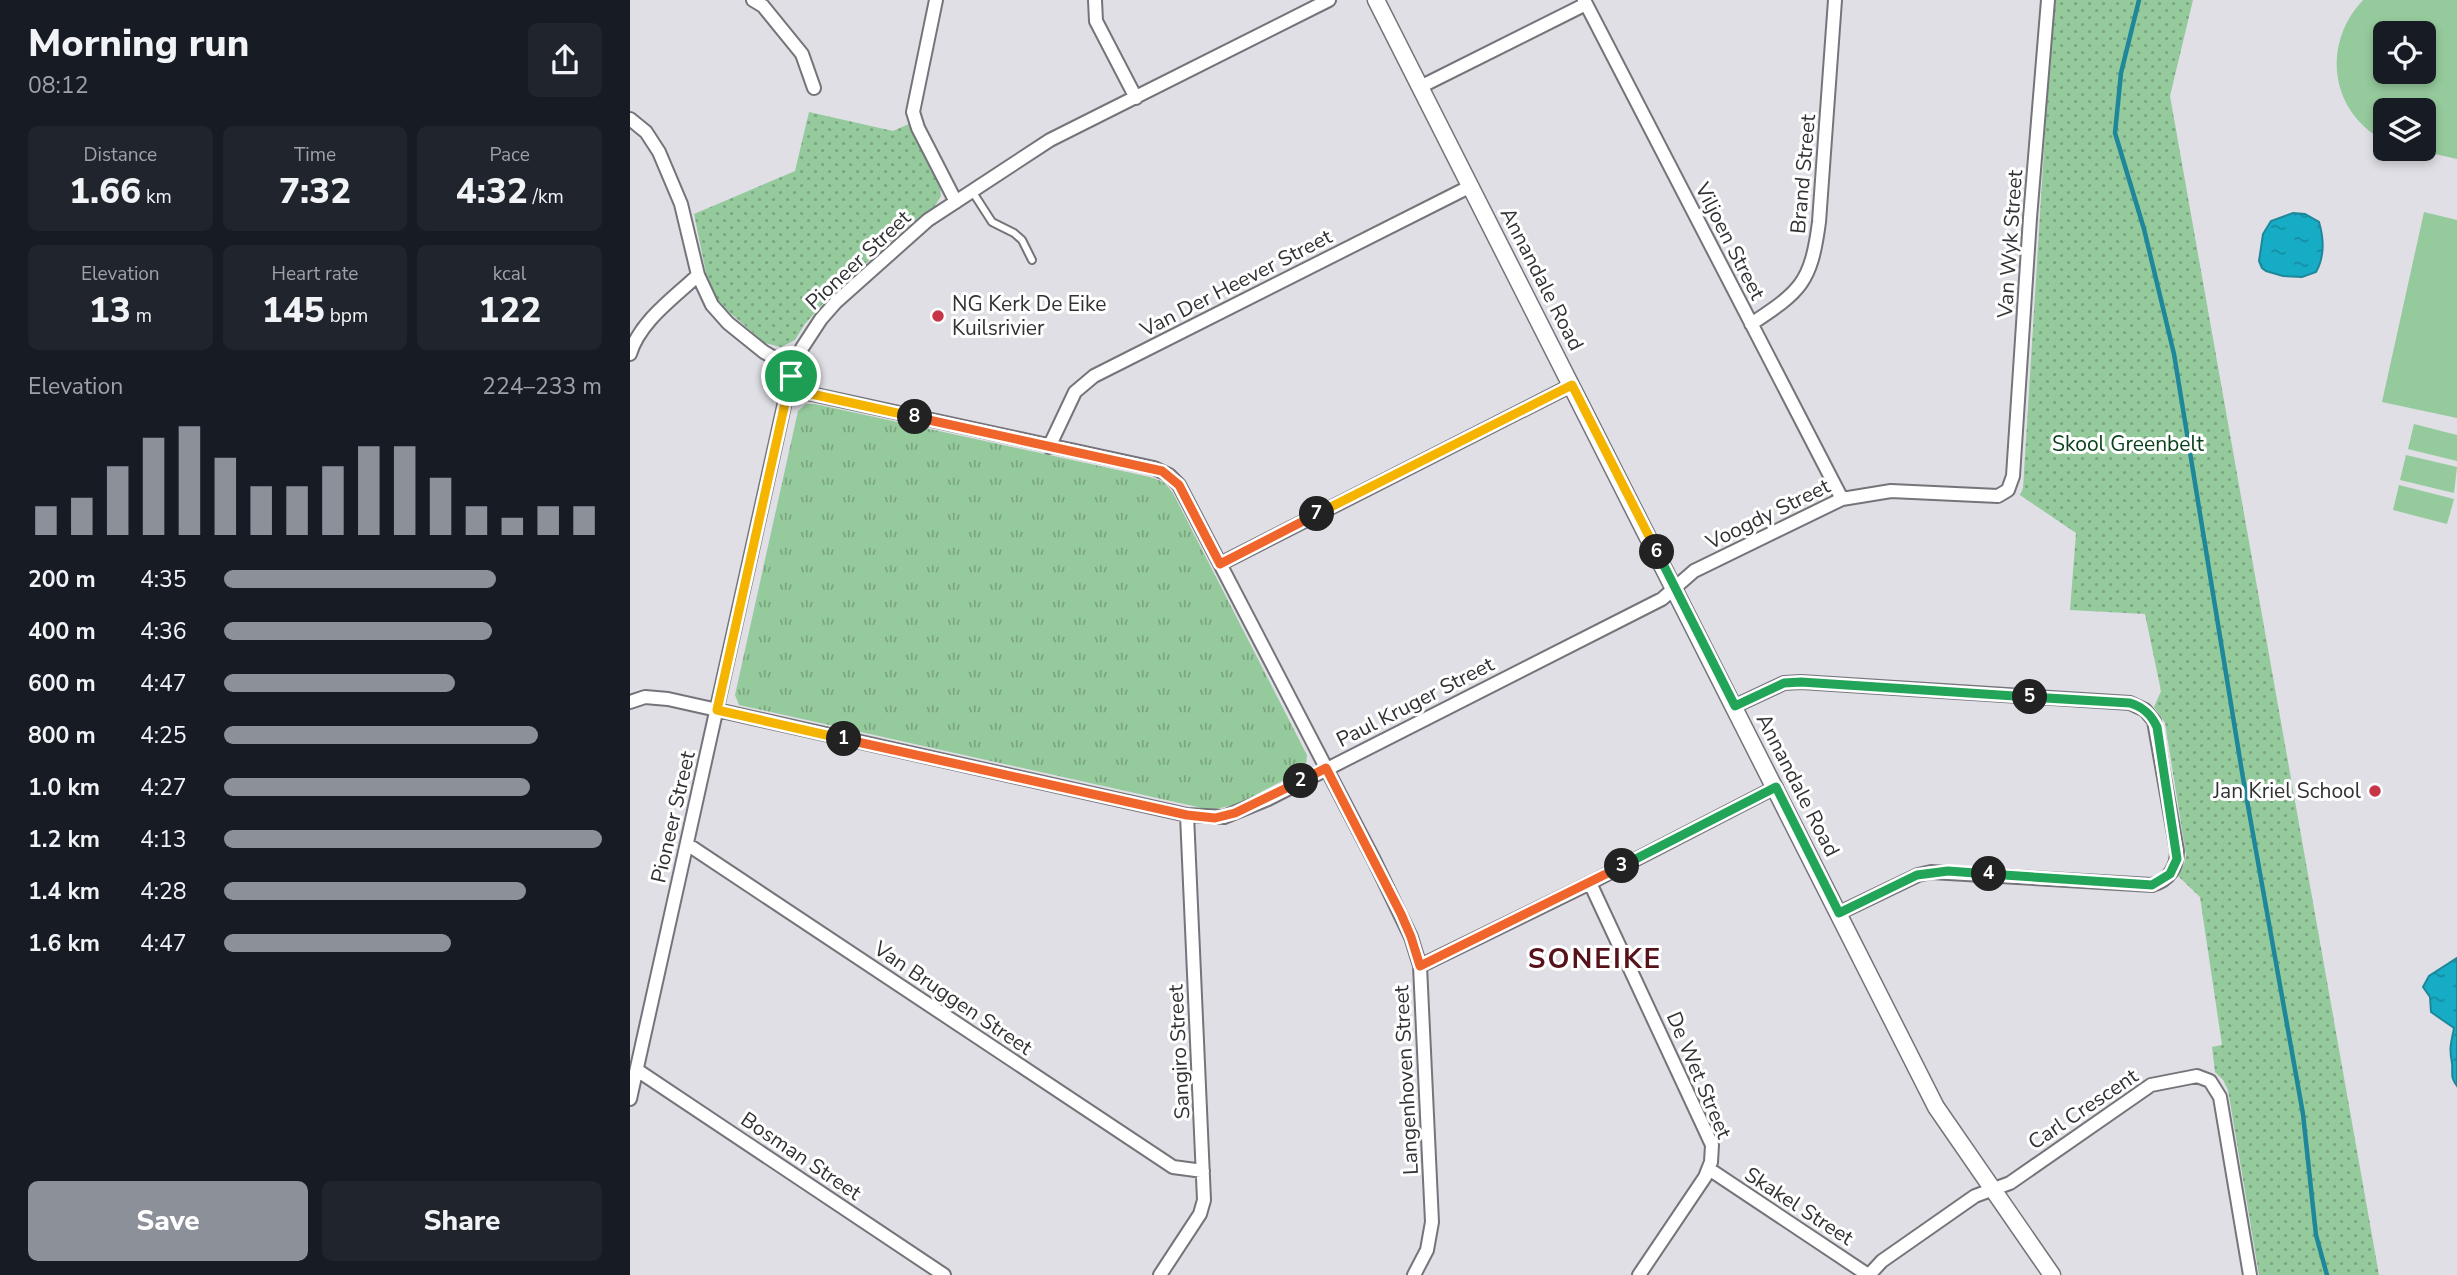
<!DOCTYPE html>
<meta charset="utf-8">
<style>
:root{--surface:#171b24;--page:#20242c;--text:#f1f3f6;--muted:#9ea1a6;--accent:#8c9099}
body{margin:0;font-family:"Nunito Sans",sans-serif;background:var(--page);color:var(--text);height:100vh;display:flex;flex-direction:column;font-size:26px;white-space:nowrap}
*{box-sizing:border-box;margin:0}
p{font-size:23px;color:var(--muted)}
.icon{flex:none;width:38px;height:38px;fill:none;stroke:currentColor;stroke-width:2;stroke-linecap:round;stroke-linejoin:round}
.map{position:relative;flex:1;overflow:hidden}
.details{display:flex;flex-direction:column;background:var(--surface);width:630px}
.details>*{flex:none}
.buttons{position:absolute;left:1743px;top:21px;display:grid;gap:14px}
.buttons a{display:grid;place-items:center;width:63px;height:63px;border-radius:10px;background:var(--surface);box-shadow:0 4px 10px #0003;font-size:35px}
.pin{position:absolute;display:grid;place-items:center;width:60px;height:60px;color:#fff;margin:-30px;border:4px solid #fff;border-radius:50%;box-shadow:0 2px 7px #0007}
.km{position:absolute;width:35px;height:35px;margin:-18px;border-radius:50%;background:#222;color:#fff;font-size:19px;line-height:35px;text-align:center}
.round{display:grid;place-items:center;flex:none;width:74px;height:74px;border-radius:10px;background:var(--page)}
.summary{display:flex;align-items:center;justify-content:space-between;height:119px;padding:0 28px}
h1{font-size:38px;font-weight:800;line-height:52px}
.metrics{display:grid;grid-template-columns:repeat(3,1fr);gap:10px;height:119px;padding:7px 28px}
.metrics div{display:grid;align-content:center;border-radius:10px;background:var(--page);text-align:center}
.metrics b{font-size:35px;font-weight:800}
.metrics small{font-size:19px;font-weight:400}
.metrics p{font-size:19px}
.chart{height:196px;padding:14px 28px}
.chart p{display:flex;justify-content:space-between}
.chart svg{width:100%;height:126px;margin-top:7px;stroke:var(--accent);stroke-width:6}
.button{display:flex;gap:14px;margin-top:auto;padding:14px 28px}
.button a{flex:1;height:80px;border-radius:10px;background:var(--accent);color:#fff;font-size:28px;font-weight:800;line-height:80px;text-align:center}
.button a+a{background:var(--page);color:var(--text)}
ul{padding:0 28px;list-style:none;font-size:23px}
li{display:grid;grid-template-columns:112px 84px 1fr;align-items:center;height:52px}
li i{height:18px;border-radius:9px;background:var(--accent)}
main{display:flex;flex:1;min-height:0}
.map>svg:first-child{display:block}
</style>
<main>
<section class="details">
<div class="summary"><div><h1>Morning run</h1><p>08:12</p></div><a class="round"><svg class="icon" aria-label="share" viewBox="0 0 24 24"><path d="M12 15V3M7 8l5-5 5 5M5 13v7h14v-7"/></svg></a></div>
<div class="metrics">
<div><p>Distance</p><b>1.66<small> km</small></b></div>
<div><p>Time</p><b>7:32</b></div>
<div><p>Pace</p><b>4:32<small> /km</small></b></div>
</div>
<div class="metrics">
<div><p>Elevation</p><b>13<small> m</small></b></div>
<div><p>Heart rate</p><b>145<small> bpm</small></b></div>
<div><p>kcal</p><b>122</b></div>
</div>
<div class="chart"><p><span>Elevation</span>224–233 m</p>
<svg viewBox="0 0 160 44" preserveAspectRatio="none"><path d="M5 44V34M15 44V31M25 44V20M35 44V10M45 44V6M55 44V17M65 44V27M75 44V27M85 44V20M95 44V13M105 44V13M115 44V24M125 44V34M135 44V38M145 44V34M155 44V34"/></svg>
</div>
<ul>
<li><b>200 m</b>4:35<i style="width:72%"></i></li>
<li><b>400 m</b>4:36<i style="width:71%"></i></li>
<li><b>600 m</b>4:47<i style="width:61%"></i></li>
<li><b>800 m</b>4:25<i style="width:83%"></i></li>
<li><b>1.0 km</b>4:27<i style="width:81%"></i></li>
<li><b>1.2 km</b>4:13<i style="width:100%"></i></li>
<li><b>1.4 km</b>4:28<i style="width:80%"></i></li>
<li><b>1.6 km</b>4:47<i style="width:60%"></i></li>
</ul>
<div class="button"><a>Save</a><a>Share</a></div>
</section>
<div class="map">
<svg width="1827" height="1275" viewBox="0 0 1827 1275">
<defs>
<pattern id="grass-tufts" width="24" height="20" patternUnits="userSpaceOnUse" patternTransform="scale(1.75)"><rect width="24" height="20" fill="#95ca9c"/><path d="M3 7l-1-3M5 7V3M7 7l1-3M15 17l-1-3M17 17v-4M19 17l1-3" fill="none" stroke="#7aa580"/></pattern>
<pattern id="park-dots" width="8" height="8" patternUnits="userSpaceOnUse" patternTransform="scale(1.75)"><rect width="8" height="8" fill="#95ca9c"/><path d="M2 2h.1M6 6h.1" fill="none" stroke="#7aa580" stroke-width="1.8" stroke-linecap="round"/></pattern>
<pattern id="water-ripples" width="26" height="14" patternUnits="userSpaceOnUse" patternTransform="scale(1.75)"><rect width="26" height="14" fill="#17acc6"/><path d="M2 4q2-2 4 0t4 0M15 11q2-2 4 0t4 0" fill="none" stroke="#158da2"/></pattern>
</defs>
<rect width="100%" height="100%" fill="#dfdfe5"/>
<path fill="url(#grass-tufts)" d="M 176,404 L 185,404 L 520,477 L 534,482 L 543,493 L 677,755 L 676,766 L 673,770 L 608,804 L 581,810 L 109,705 L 105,695 L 168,411 Z"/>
<path fill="url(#park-dots)" d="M 1426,0 L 1563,0 L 1540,96 L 1749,1275 L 1629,1275 L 1598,1090 L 1593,1080 L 1585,1072 L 1582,1047 L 1592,1045 L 1570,897 L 1547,875 L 1554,864 L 1556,855 L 1535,723 L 1524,707 L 1531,691 L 1515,614 L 1440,610 L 1446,533 L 1390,495 L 1393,488 L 1421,37 Z
M 179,112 L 263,131 L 279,124 L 310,185 L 311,196 L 305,206 L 275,228 L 197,299 L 174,325 L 165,340 L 151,347 L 135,343 L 98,311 L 85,296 L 77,278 L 64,214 L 165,171 Z"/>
<path fill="#95ca9c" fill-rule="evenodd" d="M 1733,0 L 1827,0 L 1827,159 L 1783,149 L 1794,149 L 1794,110 L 1755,110 L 1755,141 C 1700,113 1691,44 1733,0 ZM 1794,33 L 1794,72 L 1755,72 L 1755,33 Z
M 1794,212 L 1827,220 L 1827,418 L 1752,402 Z
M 1784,424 L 1827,435 L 1827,461 L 1778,449 Z
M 1776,455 L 1827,467 L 1824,493 L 1770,480 Z
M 1769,485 L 1824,499 L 1817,524 L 1763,510 Z"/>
<path fill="url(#water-ripples)" stroke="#1f879a" stroke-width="2" d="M 1663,213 L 1675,214 L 1689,222 C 1694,239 1695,256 1686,272 L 1672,277 L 1653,276 L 1636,271 L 1632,268 L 1629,261 L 1633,234 L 1641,221 Z
M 1827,958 L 1827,1086 C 1820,1077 1823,1074 1822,1063 C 1819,1048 1821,1044 1824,1028 L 1801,1012 L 1800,997 L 1793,987 L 1799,976 Z"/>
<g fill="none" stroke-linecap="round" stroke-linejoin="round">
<path stroke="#1f879a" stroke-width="4.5" d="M 1509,0 L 1491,73 L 1485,133 L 1514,229 L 1544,354 L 1613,778 L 1673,1114 L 1686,1235 L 1697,1275"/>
<defs>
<path id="service" d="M 342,191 L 362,222 L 384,233 L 392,240 L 402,260"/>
<path id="minor" d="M 123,0 L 133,6 L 172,54 L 184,88
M 306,0 L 283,112 L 288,128 L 326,202
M 465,0 L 466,21 L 506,98
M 954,0 L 1212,499
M 790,87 L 956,4
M 0,119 L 16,132 L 29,152 L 51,204 L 68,275 L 82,305 L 98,323 L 134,352 L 146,359 L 177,393 L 524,468 L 539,475 L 549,485 L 744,860 L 781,937 L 790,966 L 802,1222 L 797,1250 L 784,1275
M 1121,324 C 1171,291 1181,283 1189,222 L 1205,0
M 0,354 C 10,321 44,298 68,275
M 419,447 L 445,392 L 464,376 L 841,186
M 590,564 L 942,385
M 0,702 L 15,697 L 38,699 L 557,815 L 594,817 L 638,799 L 1032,599 L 1064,571 L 1212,499 L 1261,491 L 1368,496 L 1378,490 L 1383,476 L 1400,218 L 1418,0
M 1105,706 L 1154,683 L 1171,682 L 1500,703 L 1515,710 L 1524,721 L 1547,851 C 1547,868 1539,880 1522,885 L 1301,872 L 1288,875 L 1209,913
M 57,844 L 543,1167 L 573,1171
M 960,883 L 1082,1145 L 1081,1162 L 1075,1177 L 1009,1275
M 790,966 L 960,883 L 1146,787
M 7,1070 L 314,1275
M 0,1099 L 158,388 L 172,348 L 191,319 L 206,302 L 298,220 L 420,140 L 699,0
M 1079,1169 L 1238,1275
M 530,1275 L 570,1214 L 574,1200 L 557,815
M 1239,1275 L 1252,1261 L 1345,1196 L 1380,1183 L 1521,1085 L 1567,1076 L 1580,1081 L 1590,1097 L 1620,1275"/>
<path id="tertiary" d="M 746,0 L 1306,1107 L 1422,1275"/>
</defs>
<use href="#service" stroke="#74747a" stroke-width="10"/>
<use href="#minor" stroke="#74747a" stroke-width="16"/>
<use href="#tertiary" stroke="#74747a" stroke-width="19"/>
<use href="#service" stroke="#fff" stroke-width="6"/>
<use href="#minor" stroke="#fff" stroke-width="12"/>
<use href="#tertiary" stroke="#fff" stroke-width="16"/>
</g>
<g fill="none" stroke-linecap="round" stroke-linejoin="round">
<defs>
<path id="split-1" d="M 161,376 L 87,710 L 214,739"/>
<path id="split-2" d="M 214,739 L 557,815 L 585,818 L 605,813 L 671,781"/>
<path id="split-3" d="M 671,781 L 696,768 L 771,914 L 781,937 L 790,966 L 992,866"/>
<path id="split-4" d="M 992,866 L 1146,787 L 1209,913 L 1287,875 L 1318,871 L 1359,874"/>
<path id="split-5" d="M 1359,874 L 1522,885 L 1540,874 L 1547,859 L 1527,727 C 1521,714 1513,707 1500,703 L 1400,697"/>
<path id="split-6" d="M 1027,552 L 1105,706 L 1154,683 L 1171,682 L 1400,697"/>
<path id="split-7" d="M 687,514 L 942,385 L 1027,552"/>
<path id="split-8" d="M 285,417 L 532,471 L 549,485 L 590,564 L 687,514"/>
<path id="split-9" d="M 161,376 L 177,393 L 285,417"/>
</defs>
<use href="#split-1" stroke="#fff" stroke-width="14"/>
<use href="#split-2" stroke="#fff" stroke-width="14"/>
<use href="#split-3" stroke="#fff" stroke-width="14"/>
<use href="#split-4" stroke="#fff" stroke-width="14"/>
<use href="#split-5" stroke="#fff" stroke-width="14"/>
<use href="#split-6" stroke="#fff" stroke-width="14"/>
<use href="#split-7" stroke="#fff" stroke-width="14"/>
<use href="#split-8" stroke="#fff" stroke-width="14"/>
<use href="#split-9" stroke="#fff" stroke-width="14"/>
<use href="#split-1" stroke="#f5b400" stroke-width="9"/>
<use href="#split-2" stroke="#f0652b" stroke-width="9"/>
<use href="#split-3" stroke="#f0652b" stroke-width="9"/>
<use href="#split-4" stroke="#22a559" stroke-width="9"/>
<use href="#split-5" stroke="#22a559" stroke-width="9"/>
<use href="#split-6" stroke="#22a559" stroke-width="9"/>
<use href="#split-7" stroke="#f5b400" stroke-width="9"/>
<use href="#split-8" stroke="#f0652b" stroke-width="9"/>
<use href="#split-9" stroke="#f5b400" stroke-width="9"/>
</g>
<g fill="#c63647" stroke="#fff" stroke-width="2.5">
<circle cx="308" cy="316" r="7"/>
<circle cx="1745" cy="791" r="7"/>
</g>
<g text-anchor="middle" stroke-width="6" stroke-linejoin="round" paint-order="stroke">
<g font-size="21" fill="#323235" stroke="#fff">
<text transform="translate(1173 174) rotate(-85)" y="7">Brand Street</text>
<text transform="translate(1100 241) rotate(63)" y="7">Viljoen Street</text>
<text transform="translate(1380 244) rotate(-86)" y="7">Van Wyk Street</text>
<text transform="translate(228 260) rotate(-43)" y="7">Pioneer Street</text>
<text transform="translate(912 279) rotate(63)" y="7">Annandale Road</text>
<text transform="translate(606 283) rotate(-27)" y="7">Van Der Heever Street</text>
<text transform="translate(1138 514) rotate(-26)" y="7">Voogdy Street</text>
<text transform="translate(785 702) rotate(-27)" y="7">Paul Kruger Street</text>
<text transform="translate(1168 785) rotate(63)" y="7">Annandale Road</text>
<text transform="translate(43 817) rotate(-77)" y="7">Pioneer Street</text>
<text transform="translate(323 998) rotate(34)" y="7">Van Bruggen Street</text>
<text transform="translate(549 1052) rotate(-93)" y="7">Sangiro Street</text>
<text transform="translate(1069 1075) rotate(67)" y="7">De Wet Street</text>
<text transform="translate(776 1080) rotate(-93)" y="7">Langenhoven Street</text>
<text transform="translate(1453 1109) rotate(-34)" y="7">Carl Crescent</text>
<text transform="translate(171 1156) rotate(34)" y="7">Bosman Street</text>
<text transform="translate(1169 1206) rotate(33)" y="7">Skakel Street</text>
</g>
<g font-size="21" fill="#323235" stroke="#fff" text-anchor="start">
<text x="322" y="311">NG Kerk De Eike<tspan x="322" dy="24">Kuilsrivier</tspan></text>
<text x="1731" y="798" text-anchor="end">Jan Kriel School</text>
</g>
<g font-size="21" fill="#094119" stroke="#fff">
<text x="1498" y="451">Skool Greenbelt</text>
</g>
<g font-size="28" font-weight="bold" letter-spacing="2" fill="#56111a" stroke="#fff">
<text x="965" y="968">SONEIKE</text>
</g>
</g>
</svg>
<div class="buttons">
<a><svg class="icon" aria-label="locate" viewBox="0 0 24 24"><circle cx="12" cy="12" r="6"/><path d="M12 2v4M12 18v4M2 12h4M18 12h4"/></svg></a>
<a><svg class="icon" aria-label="layers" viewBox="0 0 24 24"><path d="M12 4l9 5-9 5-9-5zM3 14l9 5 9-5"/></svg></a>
</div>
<div class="pin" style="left:161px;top:376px;background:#1e9e55"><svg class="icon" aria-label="arrive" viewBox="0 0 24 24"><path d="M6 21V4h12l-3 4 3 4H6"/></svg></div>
<b class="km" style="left:214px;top:739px">1</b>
<b class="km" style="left:671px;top:781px">2</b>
<b class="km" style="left:992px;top:866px">3</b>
<b class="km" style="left:1359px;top:874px">4</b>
<b class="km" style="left:1400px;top:697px">5</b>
<b class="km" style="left:1027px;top:552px">6</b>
<b class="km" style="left:687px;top:514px">7</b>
<b class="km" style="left:285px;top:417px">8</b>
</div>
</main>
